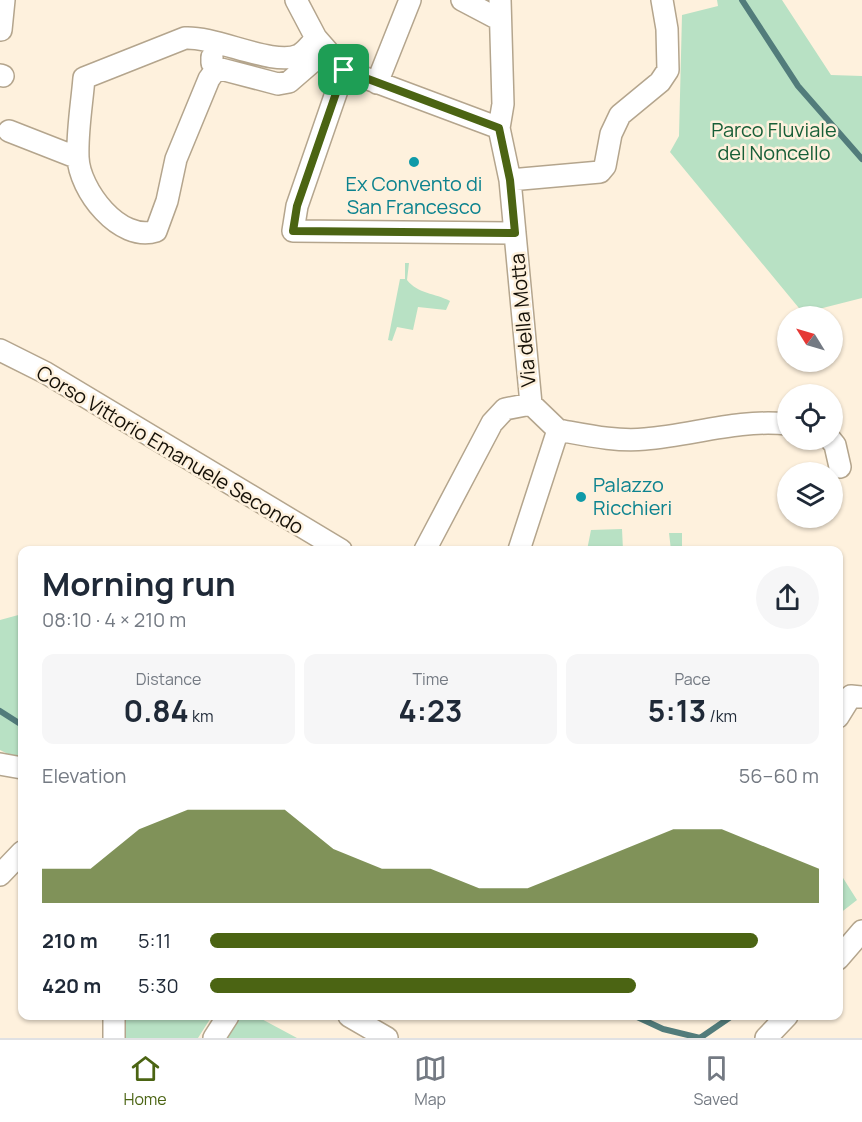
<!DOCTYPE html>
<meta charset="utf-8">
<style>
:root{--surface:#fff;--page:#f6f6f7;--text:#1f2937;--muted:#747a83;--line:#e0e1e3;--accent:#4b6413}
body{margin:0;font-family:Manrope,sans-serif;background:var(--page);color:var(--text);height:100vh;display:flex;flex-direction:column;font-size:22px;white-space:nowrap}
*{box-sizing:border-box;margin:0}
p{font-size:20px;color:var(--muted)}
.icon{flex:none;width:33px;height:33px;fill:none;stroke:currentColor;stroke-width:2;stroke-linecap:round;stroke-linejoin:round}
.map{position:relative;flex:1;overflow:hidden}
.drawer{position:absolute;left:18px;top:546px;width:825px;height:474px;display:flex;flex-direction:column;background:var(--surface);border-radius:12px;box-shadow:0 2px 4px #0004}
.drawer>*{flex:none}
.needle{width:39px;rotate:307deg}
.tools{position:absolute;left:777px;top:306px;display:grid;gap:12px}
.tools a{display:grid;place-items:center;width:66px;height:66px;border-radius:50%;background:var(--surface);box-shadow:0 2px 4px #0004;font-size:30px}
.pin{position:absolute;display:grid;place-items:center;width:51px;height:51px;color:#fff;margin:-26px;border-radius:12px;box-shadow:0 3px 9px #0006}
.round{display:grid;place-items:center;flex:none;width:63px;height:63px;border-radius:32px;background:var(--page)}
.head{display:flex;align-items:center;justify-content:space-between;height:102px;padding:0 24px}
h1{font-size:33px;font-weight:700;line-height:45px}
.metrics{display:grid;grid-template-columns:repeat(3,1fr);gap:9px;height:102px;padding:6px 24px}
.metrics div{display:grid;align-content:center;border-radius:12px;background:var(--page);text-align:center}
.metrics b{font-size:30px;font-weight:700}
.metrics small{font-size:16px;font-weight:400}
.metrics p{font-size:16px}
.chart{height:168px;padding:12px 24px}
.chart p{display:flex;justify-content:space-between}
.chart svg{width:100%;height:108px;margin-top:6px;fill:var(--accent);opacity:.7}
ul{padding:0 24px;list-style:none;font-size:20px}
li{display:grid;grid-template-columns:96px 72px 1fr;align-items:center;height:45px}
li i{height:15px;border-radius:8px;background:var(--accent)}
.dock{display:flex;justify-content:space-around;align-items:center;height:84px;border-top:2px solid var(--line);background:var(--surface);font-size:16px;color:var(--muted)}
.dock a{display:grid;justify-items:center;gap:3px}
.dock .selected{color:var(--accent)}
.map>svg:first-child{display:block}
</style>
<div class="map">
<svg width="862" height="1038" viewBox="0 0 862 1038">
<rect width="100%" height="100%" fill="#fef1dd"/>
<path fill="#b8e1c4" d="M 717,0 L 782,0 L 831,75 L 862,76 L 862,298 L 803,313 L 670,152 L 679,136 L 682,15 L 718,6 Z
M 405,263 L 409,263 L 407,280 C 418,294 435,293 450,301 L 446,310 L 418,307 L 413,330 L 397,327 L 392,341 L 388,340 L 400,279 L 405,279 Z
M 622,529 L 623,550 L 587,550 L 591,530 Z
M 669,533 L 682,533 L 682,546 L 698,550 L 671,550 Z
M 22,614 L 22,761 L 0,750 L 0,620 Z
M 838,870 L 857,900 L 839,914 L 838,914 Z
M 122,1016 L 212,1016 L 198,1038 L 122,1038 Z
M 240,1016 L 256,1016 L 297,1038 L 227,1038 Z"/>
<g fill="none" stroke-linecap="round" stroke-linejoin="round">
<path stroke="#527c7b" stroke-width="6" d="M 742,0 L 798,86 L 862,159
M 0,711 L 22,725
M 635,1016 L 663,1029 L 700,1038 L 732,1016"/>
<defs>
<path id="minor" d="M 296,0 L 316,38 L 344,70 L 499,128 L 503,104 L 500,0
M 462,0 L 500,20
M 1,30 L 4,0
M 212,57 L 212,63 L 217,68 L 278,84 L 289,82 L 326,50
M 217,68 L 209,79 L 176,159 L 167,201 L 156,231 C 120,243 79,190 78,157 C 77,131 82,103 84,78 L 185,38 C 216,36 274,67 299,55 C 306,51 311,44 316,38
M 344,70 L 297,206 L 293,231 L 515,233
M 0,75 L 3,76
M 377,83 L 410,0
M 499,128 L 510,180 L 531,404 L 558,430
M 9,131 L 78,158
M 510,180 L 600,172 L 605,166 L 611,134 L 620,115 L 660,82 L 668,70 L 667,29 L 662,0
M 0,350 L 46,373 L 341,550
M 558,430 C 586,435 617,442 645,439 C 694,435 737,419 788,424
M 831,440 L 835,445 L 840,467
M 425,550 L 492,423 L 505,409 L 531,404
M 519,550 L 558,430
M 838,717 L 851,696 L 862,697
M 0,764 L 22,768
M 0,875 L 22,852
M 838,959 L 862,931
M 349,1016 L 387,1038
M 114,1038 L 114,1016
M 214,1038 L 228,1016
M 766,1038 L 787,1016"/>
</defs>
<use href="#minor" stroke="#b4a58d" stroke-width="24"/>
<use href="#minor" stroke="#fff" stroke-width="21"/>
</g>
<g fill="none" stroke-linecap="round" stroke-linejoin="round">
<defs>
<path id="route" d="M 344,70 L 499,128 L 510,180 L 515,233 L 293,231 L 297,206 Z"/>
</defs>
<use href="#route" stroke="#fff" stroke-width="12"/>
<use href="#route" stroke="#4b6413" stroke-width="8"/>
</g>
<g fill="#0f9aa8" stroke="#fef1dd" stroke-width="2">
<circle cx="414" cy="162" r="6"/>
<circle cx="581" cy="497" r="6"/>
</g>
<g text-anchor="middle" stroke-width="5" stroke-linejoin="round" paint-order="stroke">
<g font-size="20" fill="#175e37" stroke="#fef1dd">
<text x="774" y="137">Parco Fluviale<tspan x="774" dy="23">del Noncello</tspan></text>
</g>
<g font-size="20" fill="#0d838f" stroke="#fef1dd">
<text x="414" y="191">Ex Convento di<tspan x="414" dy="23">San Francesco</tspan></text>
<text x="593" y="492" text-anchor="start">Palazzo<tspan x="593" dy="23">Ricchieri</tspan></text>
</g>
<g font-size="20" fill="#151007" stroke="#fef1dd">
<text transform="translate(523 320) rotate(-95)" y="7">Via della Motta</text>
<text transform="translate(170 450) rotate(31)" y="7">Corso Vittorio Emanuele Secondo</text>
</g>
</g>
</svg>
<div class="tools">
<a><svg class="needle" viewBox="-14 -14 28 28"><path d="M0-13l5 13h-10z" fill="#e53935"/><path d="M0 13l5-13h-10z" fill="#747a83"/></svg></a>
<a><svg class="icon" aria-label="locate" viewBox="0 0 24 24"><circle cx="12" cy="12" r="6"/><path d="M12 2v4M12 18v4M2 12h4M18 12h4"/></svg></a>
<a><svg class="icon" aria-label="layers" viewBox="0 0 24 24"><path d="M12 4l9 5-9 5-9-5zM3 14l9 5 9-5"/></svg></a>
</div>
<div class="pin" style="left:344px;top:70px;background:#1e9e55"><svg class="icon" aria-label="arrive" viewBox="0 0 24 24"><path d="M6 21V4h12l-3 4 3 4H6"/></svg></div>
<section class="drawer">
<div class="head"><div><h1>Morning run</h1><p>08:10 · 4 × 210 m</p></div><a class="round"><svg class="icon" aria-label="share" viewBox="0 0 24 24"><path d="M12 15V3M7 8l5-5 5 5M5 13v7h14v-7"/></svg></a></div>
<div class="metrics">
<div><p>Distance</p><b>0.84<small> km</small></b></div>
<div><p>Time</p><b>4:23</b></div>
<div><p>Pace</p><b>5:13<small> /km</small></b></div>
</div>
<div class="chart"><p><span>Elevation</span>56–60 m</p>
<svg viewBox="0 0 160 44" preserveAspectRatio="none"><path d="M0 44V30L10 30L20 14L30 6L40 6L50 6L60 22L70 30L80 30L90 38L100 38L110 30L120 22L130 14L140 14L150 22L160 30V44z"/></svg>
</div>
<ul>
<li><b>210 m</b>5:11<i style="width:90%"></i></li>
<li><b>420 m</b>5:30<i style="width:70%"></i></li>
</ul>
</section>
</div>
<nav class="dock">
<a class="selected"><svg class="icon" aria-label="home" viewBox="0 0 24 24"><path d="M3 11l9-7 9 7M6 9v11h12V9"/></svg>Home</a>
<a><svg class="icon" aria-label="map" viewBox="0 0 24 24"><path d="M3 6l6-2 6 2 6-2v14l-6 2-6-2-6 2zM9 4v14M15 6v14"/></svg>Map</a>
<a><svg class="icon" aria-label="saved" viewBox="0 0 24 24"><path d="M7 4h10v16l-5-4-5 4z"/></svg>Saved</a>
</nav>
